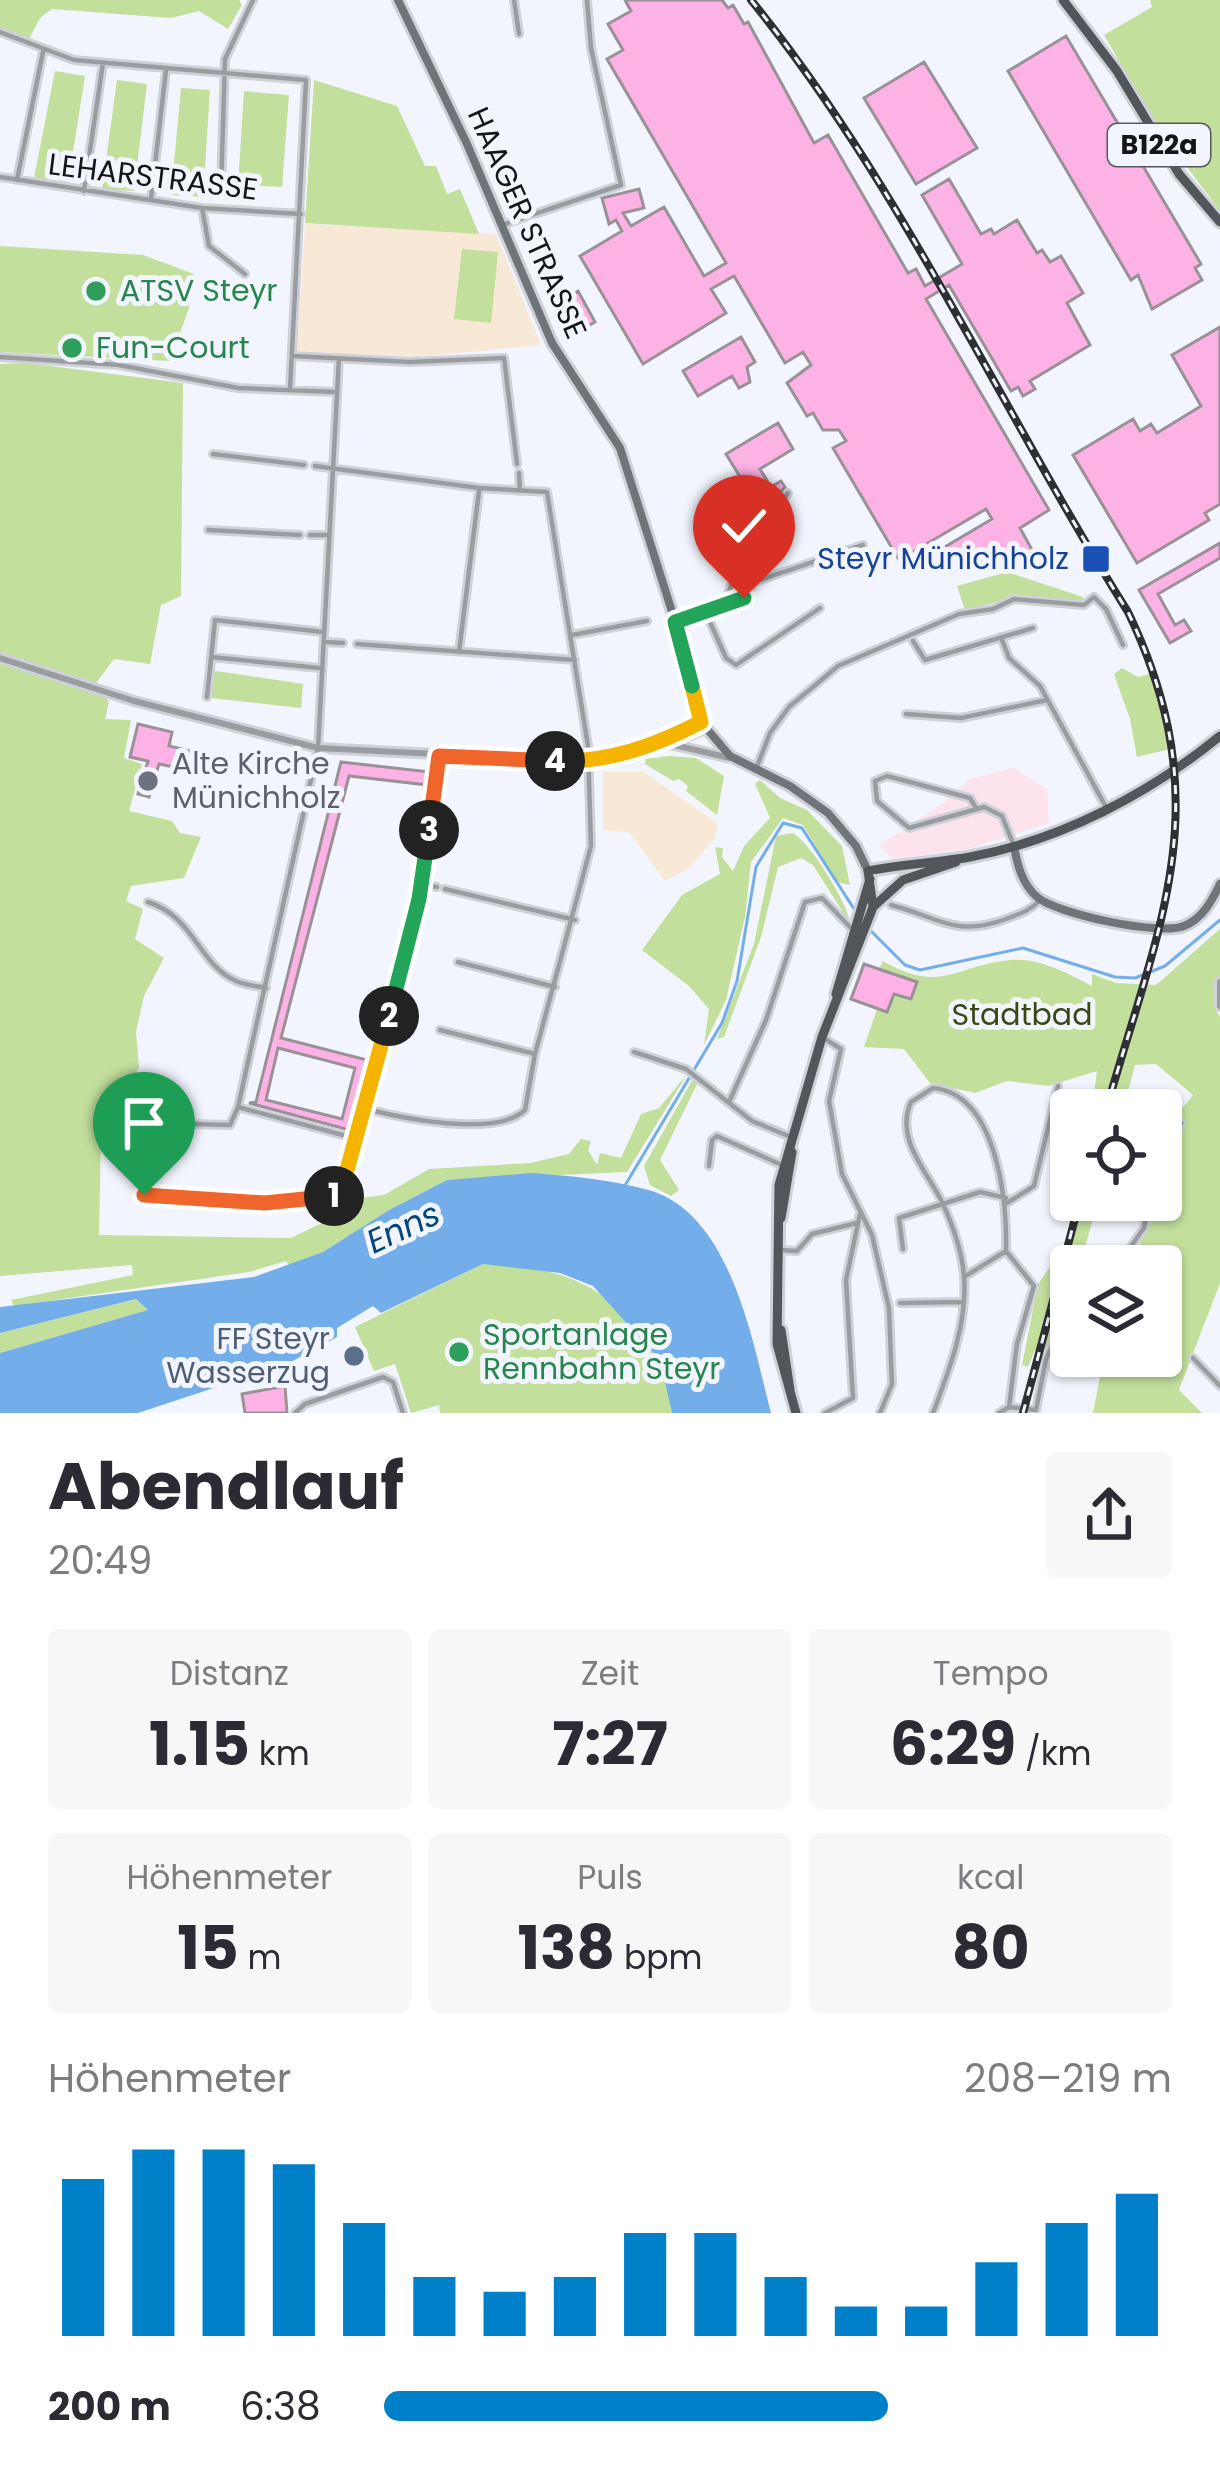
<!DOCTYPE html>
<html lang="de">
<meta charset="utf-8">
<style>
:root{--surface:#fff;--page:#f7f7f7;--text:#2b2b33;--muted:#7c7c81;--accent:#0080c8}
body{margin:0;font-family:Poppins,sans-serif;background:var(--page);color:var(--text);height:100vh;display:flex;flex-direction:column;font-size:45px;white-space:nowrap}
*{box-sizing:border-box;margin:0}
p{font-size:39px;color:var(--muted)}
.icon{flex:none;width:66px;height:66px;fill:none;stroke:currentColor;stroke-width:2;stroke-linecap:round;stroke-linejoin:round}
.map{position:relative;height:1413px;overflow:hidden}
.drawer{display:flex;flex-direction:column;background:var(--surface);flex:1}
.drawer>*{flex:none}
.fabs{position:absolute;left:1050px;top:1089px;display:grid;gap:24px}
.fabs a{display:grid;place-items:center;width:132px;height:132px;border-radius:12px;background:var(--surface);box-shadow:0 3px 9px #0004;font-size:60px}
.pin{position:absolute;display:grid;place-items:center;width:102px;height:102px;color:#fff;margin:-123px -51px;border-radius:50% 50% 50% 0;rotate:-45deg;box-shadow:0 0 12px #0007}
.pin .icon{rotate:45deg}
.km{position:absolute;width:60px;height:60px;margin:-30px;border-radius:50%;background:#222;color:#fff;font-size:33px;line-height:60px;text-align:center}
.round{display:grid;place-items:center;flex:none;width:126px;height:126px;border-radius:12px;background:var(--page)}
.head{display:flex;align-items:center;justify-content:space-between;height:204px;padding:0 48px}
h1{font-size:66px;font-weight:700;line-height:90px}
.stats{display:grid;grid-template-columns:repeat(3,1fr);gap:18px;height:204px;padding:12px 48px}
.stats div{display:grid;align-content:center;border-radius:12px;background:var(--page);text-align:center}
.stats b{font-size:60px;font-weight:700}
.stats small{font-size:33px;font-weight:400}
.stats p{font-size:33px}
.chart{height:336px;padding:24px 48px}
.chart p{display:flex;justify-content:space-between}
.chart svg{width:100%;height:216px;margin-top:12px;stroke:var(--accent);stroke-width:6}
ul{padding:0 48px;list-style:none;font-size:39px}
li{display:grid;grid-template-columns:192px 144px 1fr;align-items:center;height:90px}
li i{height:30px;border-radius:15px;background:var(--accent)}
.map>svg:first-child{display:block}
</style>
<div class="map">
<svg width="1220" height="1413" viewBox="0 0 1220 1413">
<rect width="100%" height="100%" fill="#f2f5fd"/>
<path fill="#fde3eb" d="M 1013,768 L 1047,789 L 1049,823 L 968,849 L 892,859 L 880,845 L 945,802 L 968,780 Z"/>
<path fill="#f8e8d6" d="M 305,224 L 496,234 L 541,345 L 415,357 L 297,351 Z
M 603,772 L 644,772 L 718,824 L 715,838 L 689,868 L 665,881 L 629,832 L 603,830 Z"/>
<path fill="#c2df9c" d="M 0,0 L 239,0 L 242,5 L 228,29 L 199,11 L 171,18 L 52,9 L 40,18 L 28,41 L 0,28 Z
M 1150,0 L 1220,0 L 1220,211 L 1160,131 L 1104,35 L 1152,7 Z
M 55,71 L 85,76 L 68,184 L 34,178 Z
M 117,80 L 147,84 L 134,191 L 102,189 Z
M 314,80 L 397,106 L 425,166 L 436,166 L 447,194 L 460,189 L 479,234 L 305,223 Z
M 181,88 L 210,90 L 203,197 L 171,195 Z
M 244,91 L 289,95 L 282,187 L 238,185 Z
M 0,246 L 143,255 L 194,274 L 189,308 L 170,361 L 0,352 Z
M 462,249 L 498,252 L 491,323 L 454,319 Z
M 27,363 L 183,383 L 181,596 L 161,605 L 150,664 L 114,659 L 96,683 L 109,702 L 105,719 L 131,720 L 124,758 L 142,764 L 129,811 L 172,821 L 180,833 L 201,837 L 184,878 L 131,886 L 126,901 L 143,909 L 135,939 L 164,958 L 144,996 L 136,1032 L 139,1067 L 101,1135 L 99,1235 L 291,1238 L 324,1222 L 337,1201 L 384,1195 L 429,1169 L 530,1163 L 569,1154 L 581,1139 L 591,1141 L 588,1150 L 597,1165 L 600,1153 L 621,1158 L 641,1114 L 659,1108 L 688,1073 L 627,1172 L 447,1180 L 389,1210 L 323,1252 L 289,1265 L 286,1261 L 249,1272 L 14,1306 L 11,1300 L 133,1275 L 132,1265 L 0,1276 L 0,364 Z
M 1007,572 L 1083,597 L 1084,600 L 1061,602 L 1025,595 L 965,610 L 957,586 Z
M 1122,668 L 1138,677 L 1153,673 L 1170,749 L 1137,757 L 1130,719 L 1114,674 Z
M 210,670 L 303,684 L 301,708 L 211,698 Z
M 669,756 L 696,758 L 724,776 L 717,815 L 686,791 L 688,786 L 679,779 L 673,781 L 645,764 L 646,759 Z
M 760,780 L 780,798 L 807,810 L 842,846 L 850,885 L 837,882 L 803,825 L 783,818 L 751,862 L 745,917 L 726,1000 L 704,1045 L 709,1009 L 689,986 L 642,950 L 682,895 L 720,874 L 715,847 L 723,848 L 722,857 L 733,871 L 744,846 L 770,818 L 755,784 Z
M 793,833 C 812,845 847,902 851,925 L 813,865 L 801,858 L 778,867 L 761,937 L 724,1037 L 717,1039 L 754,944 L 776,836 Z
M 1220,929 L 1220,977 L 1214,1007 L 1220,1017 L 1220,1283 L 1179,1390 L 1202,1413 L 1093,1413 L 1104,1356 L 1161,1356 L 1161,1266 L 1121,1266 L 1140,1244 L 1153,1200 L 1161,1200 L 1161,1135 L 1193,1095 L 1156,1064 L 1135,1065 L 1123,1110 L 1092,1110 L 1097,1071 L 1048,1086 L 1007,1081 L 975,1093 L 930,1083 L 904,1049 L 864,1047 L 877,1009 L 851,999 L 864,964 L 879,969 L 883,961 C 941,995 955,965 1011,960 C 1040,958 1067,973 1092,986 L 1092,974 L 1116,983 L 1156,985 Z
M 694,1077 L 699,1080 L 660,1160 L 679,1190 L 671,1196 L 650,1185 L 644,1166 Z
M 1075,1200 L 1098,1200 L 1080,1266 L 1071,1266 L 1071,1300 L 1046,1350 L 1035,1350 L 1028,1367 L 1022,1365 L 1038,1284 L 1064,1247 Z
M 483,1264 C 562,1265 616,1287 658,1358 C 667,1372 668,1396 672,1413 L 440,1413 L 439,1405 L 411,1413 L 395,1364 L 374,1371 L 355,1327 Z
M 136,1299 L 149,1310 L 0,1353 L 0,1333 Z"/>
<path fill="#74aeea" d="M 532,1173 C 571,1176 615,1180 652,1191 C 732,1217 753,1344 771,1413 L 672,1413 L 660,1360 L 593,1286 L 560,1273 L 483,1264 L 381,1313 L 373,1306 L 337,1328 L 337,1337 L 289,1363 L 138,1413 L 0,1413 L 0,1353 L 148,1310 L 136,1299 L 0,1333 L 0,1307 L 254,1277 L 323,1252 L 389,1210 L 447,1180 Z"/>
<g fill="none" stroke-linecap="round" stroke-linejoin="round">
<path stroke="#74aeea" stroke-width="3" d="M 869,929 L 905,965 L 920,970 L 1023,948 L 1115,977 L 1135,978 L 1165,966 L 1220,920
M 624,1187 L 722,1023 L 737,981 L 756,867 L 783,823 L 802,828 L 856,912"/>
</g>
<path fill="#fcb2e4" stroke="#9a9197" stroke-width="3" fill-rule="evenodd" d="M 625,0 L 722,0 L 728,8 L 733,5 L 744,24 L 748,22 L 814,143 L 828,135 L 908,273 L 916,269 L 925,286 L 962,264 L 922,195 L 949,179 L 981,234 L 991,229 L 994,234 L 1017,220 L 1037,253 L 1042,250 L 1050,262 L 1061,256 L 1083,293 L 1067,303 L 1090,345 L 1030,381 L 1035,389 L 1023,396 L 1018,387 L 1011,391 L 949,285 L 926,299 L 1049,510 L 1020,528 L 1036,557 L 1016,565 L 1013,559 L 994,570 L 988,559 L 981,563 L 977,557 L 952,572 L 938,551 L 992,519 L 986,509 L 899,560 L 833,448 L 846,441 L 839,430 L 823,430 L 813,413 L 807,416 L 787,383 L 811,365 L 803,352 L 785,363 L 734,276 L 711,289 L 726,313 L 643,364 L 580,256 L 622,231 L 616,220 L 609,224 L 602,198 L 639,189 L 644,208 L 623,213 L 631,226 L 664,207 L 704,276 L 726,263 L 607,59 L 623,50 L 608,24 L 631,11 Z
M 1066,36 L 1201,264 L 1195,268 L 1202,280 L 1152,309 L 1138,275 L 1131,280 L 1008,71 Z
M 924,62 L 977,148 L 916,184 L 864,98 Z
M 578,291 L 595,322 L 577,333 L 559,302 Z
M 1220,327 L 1220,504 L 1205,513 L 1209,520 L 1137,563 L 1073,455 L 1133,419 L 1140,431 L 1151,424 L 1157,433 L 1201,406 L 1172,355 Z
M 741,337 L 755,362 L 747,367 L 750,382 L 739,388 L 732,376 L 698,396 L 683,371 Z
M 778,423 L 793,449 L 760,469 L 771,487 L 781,481 L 785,487 L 761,512 L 753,497 L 759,494 L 748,477 L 742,480 L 726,454 Z
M 1220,543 L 1220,558 L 1158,594 L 1175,625 L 1184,620 L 1191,631 L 1170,643 L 1139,590 Z
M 138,724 L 172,732 L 169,746 L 203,754 L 199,772 L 159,764 L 149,797 L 138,794 L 148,761 L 130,757 Z
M 341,762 L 430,772 L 428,785 L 349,776 L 281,1038 L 367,1060 L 349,1130 L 249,1103 L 256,1102 ZM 278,1048 L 355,1068 L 342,1119 L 266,1100 Z
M 864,964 L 917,982 L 911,999 L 894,994 L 887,1012 L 851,999 Z
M 285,1386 L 287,1413 L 245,1413 L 242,1394 Z"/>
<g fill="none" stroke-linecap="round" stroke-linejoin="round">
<defs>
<path id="minor" d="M 514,0 L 519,34
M 0,32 L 74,60 L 306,80 L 290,389
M 0,177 L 202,208 L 301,214
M 17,180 L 43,52
M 84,191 L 103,63
M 221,192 L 225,59 L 253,0
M 151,199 L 166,70
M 202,208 L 209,246 L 245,274
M 505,224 L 621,185 L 591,48 L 587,0
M 293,356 L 410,362 L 504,358 L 517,464
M 0,357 L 119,365 L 238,388 L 335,392
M 213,454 L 304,465
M 315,466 L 479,488 L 547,492 L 588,746 L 591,846 L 535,1054 L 525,1110 C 495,1138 400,1118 363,1108
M 519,473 L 520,491
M 208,530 L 300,535
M 310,535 L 328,535
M 723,606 L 742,559 L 788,493
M 706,613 L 726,658 L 736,665 L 820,608
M 675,621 L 744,598 L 754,582 L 863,545
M 572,635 L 647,621
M 1001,637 L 1009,658 L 1040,686 L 1107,809
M 913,641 L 925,660 L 1033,628
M 325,642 L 343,643
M 357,644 L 575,660
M 459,652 L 479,491
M 211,657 L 319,668
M 207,697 L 215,620 L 323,632
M 906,714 L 961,718 L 1047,700
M 756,769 L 770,733 L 789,707 L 838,666 L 959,614 L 993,609 L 1014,599 L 1084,605 L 1094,597 L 1106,609 L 1123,645
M 976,808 L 970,798 L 887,776 L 875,781 L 877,801 L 909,828 L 984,807 L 1002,816 L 1014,846
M 422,884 L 437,887
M 445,889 L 575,920
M 148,902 C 195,917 198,964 236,981 C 245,985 256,986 266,988
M 891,905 C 938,917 955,938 1006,919 C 1019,914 1030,911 1040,900
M 458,962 L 555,987
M 440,1030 L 535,1054
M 822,1037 L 841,1049 L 829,1101 L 842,1174 L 872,1235 L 889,1308 L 892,1384 L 880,1413
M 634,1052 L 686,1069 L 752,1121 L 791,1137
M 729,1102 L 766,1020 L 805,902 L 822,898 L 851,928
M 118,1106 L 191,1124 L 230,1125 L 238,1107 L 318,748 L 339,358
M 238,1107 L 354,1138
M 1161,1148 L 1181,1123
M 153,1154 L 142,1189 L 152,1197 L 291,1203 L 341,1192 L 419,899 L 439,756
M 709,1166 L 712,1140 L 717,1136 L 784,1166
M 1007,1203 L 1034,1186 L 1058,1086
M 903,1249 L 899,1218 L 980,1192 L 1006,1198
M 779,1250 L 797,1251 L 812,1234 L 857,1223
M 1117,1266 L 1144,1228 L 1149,1200
M 900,1303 L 963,1302
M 1193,1358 L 1220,1386
M 1009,1407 L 1036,1410 L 1046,1359 L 1071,1306
M 295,1413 L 305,1404 L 383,1377 L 393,1382 L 403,1413
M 825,1413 L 853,1398 L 846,1280 L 860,1214
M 933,1413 C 949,1371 968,1322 964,1276 C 962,1252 953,1226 943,1204 C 928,1172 894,1139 911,1102 L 933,1088 C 997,1094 1007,1200 1006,1251 L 964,1277
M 999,1413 L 1009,1407 L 1017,1344 L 1034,1286 L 1006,1251"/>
<path id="tertiary" d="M 0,658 L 134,701 L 318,748 L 577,761 L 670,744 L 730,758
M 673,743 L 705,729
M 662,744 L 701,722
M 1220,982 L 1220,1006"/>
<path id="secondary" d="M 398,0 L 467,144 L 552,343 L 620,448 L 675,621 L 701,722 L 730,756 L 790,786 L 828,813 L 856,846 L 868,871
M 1014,846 C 1017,864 1022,884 1037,897 C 1057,914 1159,936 1184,926 C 1202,919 1212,901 1220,884"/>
<path id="primary" d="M 1063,0 L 1117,71 L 1179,174 L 1220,222
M 873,907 L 903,880 L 956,862
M 836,994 L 870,879
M 781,1218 L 792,1152
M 781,1330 L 790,1390
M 796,1413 L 777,1344 L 779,1185 L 822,1037 L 873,907 L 868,871 C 902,864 936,863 970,857 C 1061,840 1149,794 1220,736"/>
</defs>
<use href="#minor" stroke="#ced1d8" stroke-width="10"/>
<use href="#tertiary" stroke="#ced1d8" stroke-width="12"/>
<use href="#secondary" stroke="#ced1d8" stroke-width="14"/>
<use href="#primary" stroke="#ced1d8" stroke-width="15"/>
<use href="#minor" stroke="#9a9da0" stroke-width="4.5"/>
<use href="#tertiary" stroke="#9a9da0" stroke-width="6"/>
<use href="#secondary" stroke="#6f7478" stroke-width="8"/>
<use href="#primary" stroke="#51565b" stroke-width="9"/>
<defs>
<path id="rail" d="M 751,0 C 902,186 1001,410 1128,612 C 1220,804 1160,921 1106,1110
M 1023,1413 L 1080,1200"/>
</defs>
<use href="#rail" stroke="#2e2f33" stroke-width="8"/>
<use href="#rail" stroke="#f2f5fd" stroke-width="3" stroke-dasharray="9" stroke-linecap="butt"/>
</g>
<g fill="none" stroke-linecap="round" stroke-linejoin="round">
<defs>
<path id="split-1" d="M 144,1195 L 265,1203 L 334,1196"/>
<path id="split-2" d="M 334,1196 L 341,1192 L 389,1016"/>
<path id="split-3" d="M 389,1016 L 419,899 L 429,830"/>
<path id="split-4" d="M 429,830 L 439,756 L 555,761"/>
<path id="split-5" d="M 555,761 C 607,763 655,746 701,722 L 692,686"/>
<path id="split-6" d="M 692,686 L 675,622 L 744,598"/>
</defs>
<use href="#split-1" stroke="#fff" stroke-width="24"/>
<use href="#split-2" stroke="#fff" stroke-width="24"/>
<use href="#split-3" stroke="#fff" stroke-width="24"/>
<use href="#split-4" stroke="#fff" stroke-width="24"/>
<use href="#split-5" stroke="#fff" stroke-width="24"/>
<use href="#split-6" stroke="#fff" stroke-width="24"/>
<use href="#split-1" stroke="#f0652b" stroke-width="15"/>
<use href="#split-2" stroke="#f5b400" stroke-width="15"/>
<use href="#split-3" stroke="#22a559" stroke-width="15"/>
<use href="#split-4" stroke="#f0652b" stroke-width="15"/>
<use href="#split-5" stroke="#f5b400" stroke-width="15"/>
<use href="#split-6" stroke="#22a559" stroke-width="15"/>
</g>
<g fill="#2e9e5b" stroke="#f2f5fd" stroke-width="4.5">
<circle cx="96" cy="291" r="12"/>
<circle cx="72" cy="348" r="12"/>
<circle cx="459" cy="1352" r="12"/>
</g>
<rect fill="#1a4fb4" stroke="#f2f5fd" stroke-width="4.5" x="1081" y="544" width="30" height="30" rx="6"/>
<circle fill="#6b7280" stroke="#f2f5fd" stroke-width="4.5" cx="148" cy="781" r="12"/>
<circle fill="#5c6f8a" stroke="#f2f5fd" stroke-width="4.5" cx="354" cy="1356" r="12"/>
<g text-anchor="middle" stroke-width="10" stroke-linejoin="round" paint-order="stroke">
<rect fill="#f2f5fd" stroke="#57585d" stroke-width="3" x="1108" y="124" width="102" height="42" rx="9"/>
<g font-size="27" font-weight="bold" fill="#141518">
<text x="1159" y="154">B122a</text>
</g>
<g font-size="30" fill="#141518" stroke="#f2f5fd">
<text transform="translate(153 177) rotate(7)" y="10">LEHARSTRASSE</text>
<text transform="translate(527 223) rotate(66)" y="10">HAAGER STRASSE</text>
</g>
<g font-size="30" fill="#27864d" stroke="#f2f5fd" text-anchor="start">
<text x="120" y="301">ATSV Steyr</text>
<text x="96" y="358">Fun-Court</text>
<text x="483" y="1345">Sportanlage<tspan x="483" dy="34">Rennbahn Steyr</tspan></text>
</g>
<g font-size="30" fill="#164399" stroke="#f2f5fd" text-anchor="end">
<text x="1069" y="569">Steyr Münichholz</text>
</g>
<g font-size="30" fill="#5b616d" stroke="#f2f5fd" text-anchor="start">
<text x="172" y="774">Alte Kirche<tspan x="172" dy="34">Münichholz</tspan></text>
</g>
<g font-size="30" fill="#364a14" stroke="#f2f5fd">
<text x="1022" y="1025">Stadtbad</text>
</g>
<g font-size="30" fill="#4e5e75" stroke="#f2f5fd" text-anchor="end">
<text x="330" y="1349">FF Steyr<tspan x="330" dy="34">Wasserzug</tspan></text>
</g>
<g font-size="33" font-style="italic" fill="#03467c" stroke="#f2f5fd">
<text transform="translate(403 1227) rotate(-25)" y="12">Enns</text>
</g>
</g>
</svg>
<div class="fabs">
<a><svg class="icon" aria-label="locate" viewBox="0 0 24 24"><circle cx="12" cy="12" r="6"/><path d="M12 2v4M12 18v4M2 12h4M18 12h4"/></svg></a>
<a><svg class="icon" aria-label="layers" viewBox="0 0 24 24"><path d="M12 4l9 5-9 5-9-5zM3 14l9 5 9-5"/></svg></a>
</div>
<div class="pin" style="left:144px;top:1195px;background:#1e9e55"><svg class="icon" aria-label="arrive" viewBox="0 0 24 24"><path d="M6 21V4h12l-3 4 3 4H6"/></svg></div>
<div class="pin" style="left:744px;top:598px;background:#d93025"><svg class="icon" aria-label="check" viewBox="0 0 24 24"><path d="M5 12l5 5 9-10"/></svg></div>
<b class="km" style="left:334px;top:1196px">1</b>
<b class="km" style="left:389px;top:1016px">2</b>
<b class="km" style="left:429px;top:830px">3</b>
<b class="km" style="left:555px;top:761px">4</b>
</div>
<section class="drawer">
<div class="head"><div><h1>Abendlauf</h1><p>20:49</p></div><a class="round"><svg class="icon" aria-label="share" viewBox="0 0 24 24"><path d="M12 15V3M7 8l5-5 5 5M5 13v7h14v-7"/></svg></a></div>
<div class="stats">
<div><p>Distanz</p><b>1.15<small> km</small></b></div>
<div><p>Zeit</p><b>7:27</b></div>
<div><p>Tempo</p><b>6:29<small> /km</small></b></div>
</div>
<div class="stats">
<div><p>Höhenmeter</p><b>15<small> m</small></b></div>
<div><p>Puls</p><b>138<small> bpm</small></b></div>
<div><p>kcal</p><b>80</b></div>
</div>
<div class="chart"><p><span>Höhenmeter</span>208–219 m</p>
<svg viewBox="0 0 160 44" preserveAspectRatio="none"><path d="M5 44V12M15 44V6M25 44V6M35 44V9M45 44V21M55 44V32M65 44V35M75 44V32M85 44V23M95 44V23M105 44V32M115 44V38M125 44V38M135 44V29M145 44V21M155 44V15"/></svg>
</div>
<ul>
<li><b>200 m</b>6:38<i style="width:64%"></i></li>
</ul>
</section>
